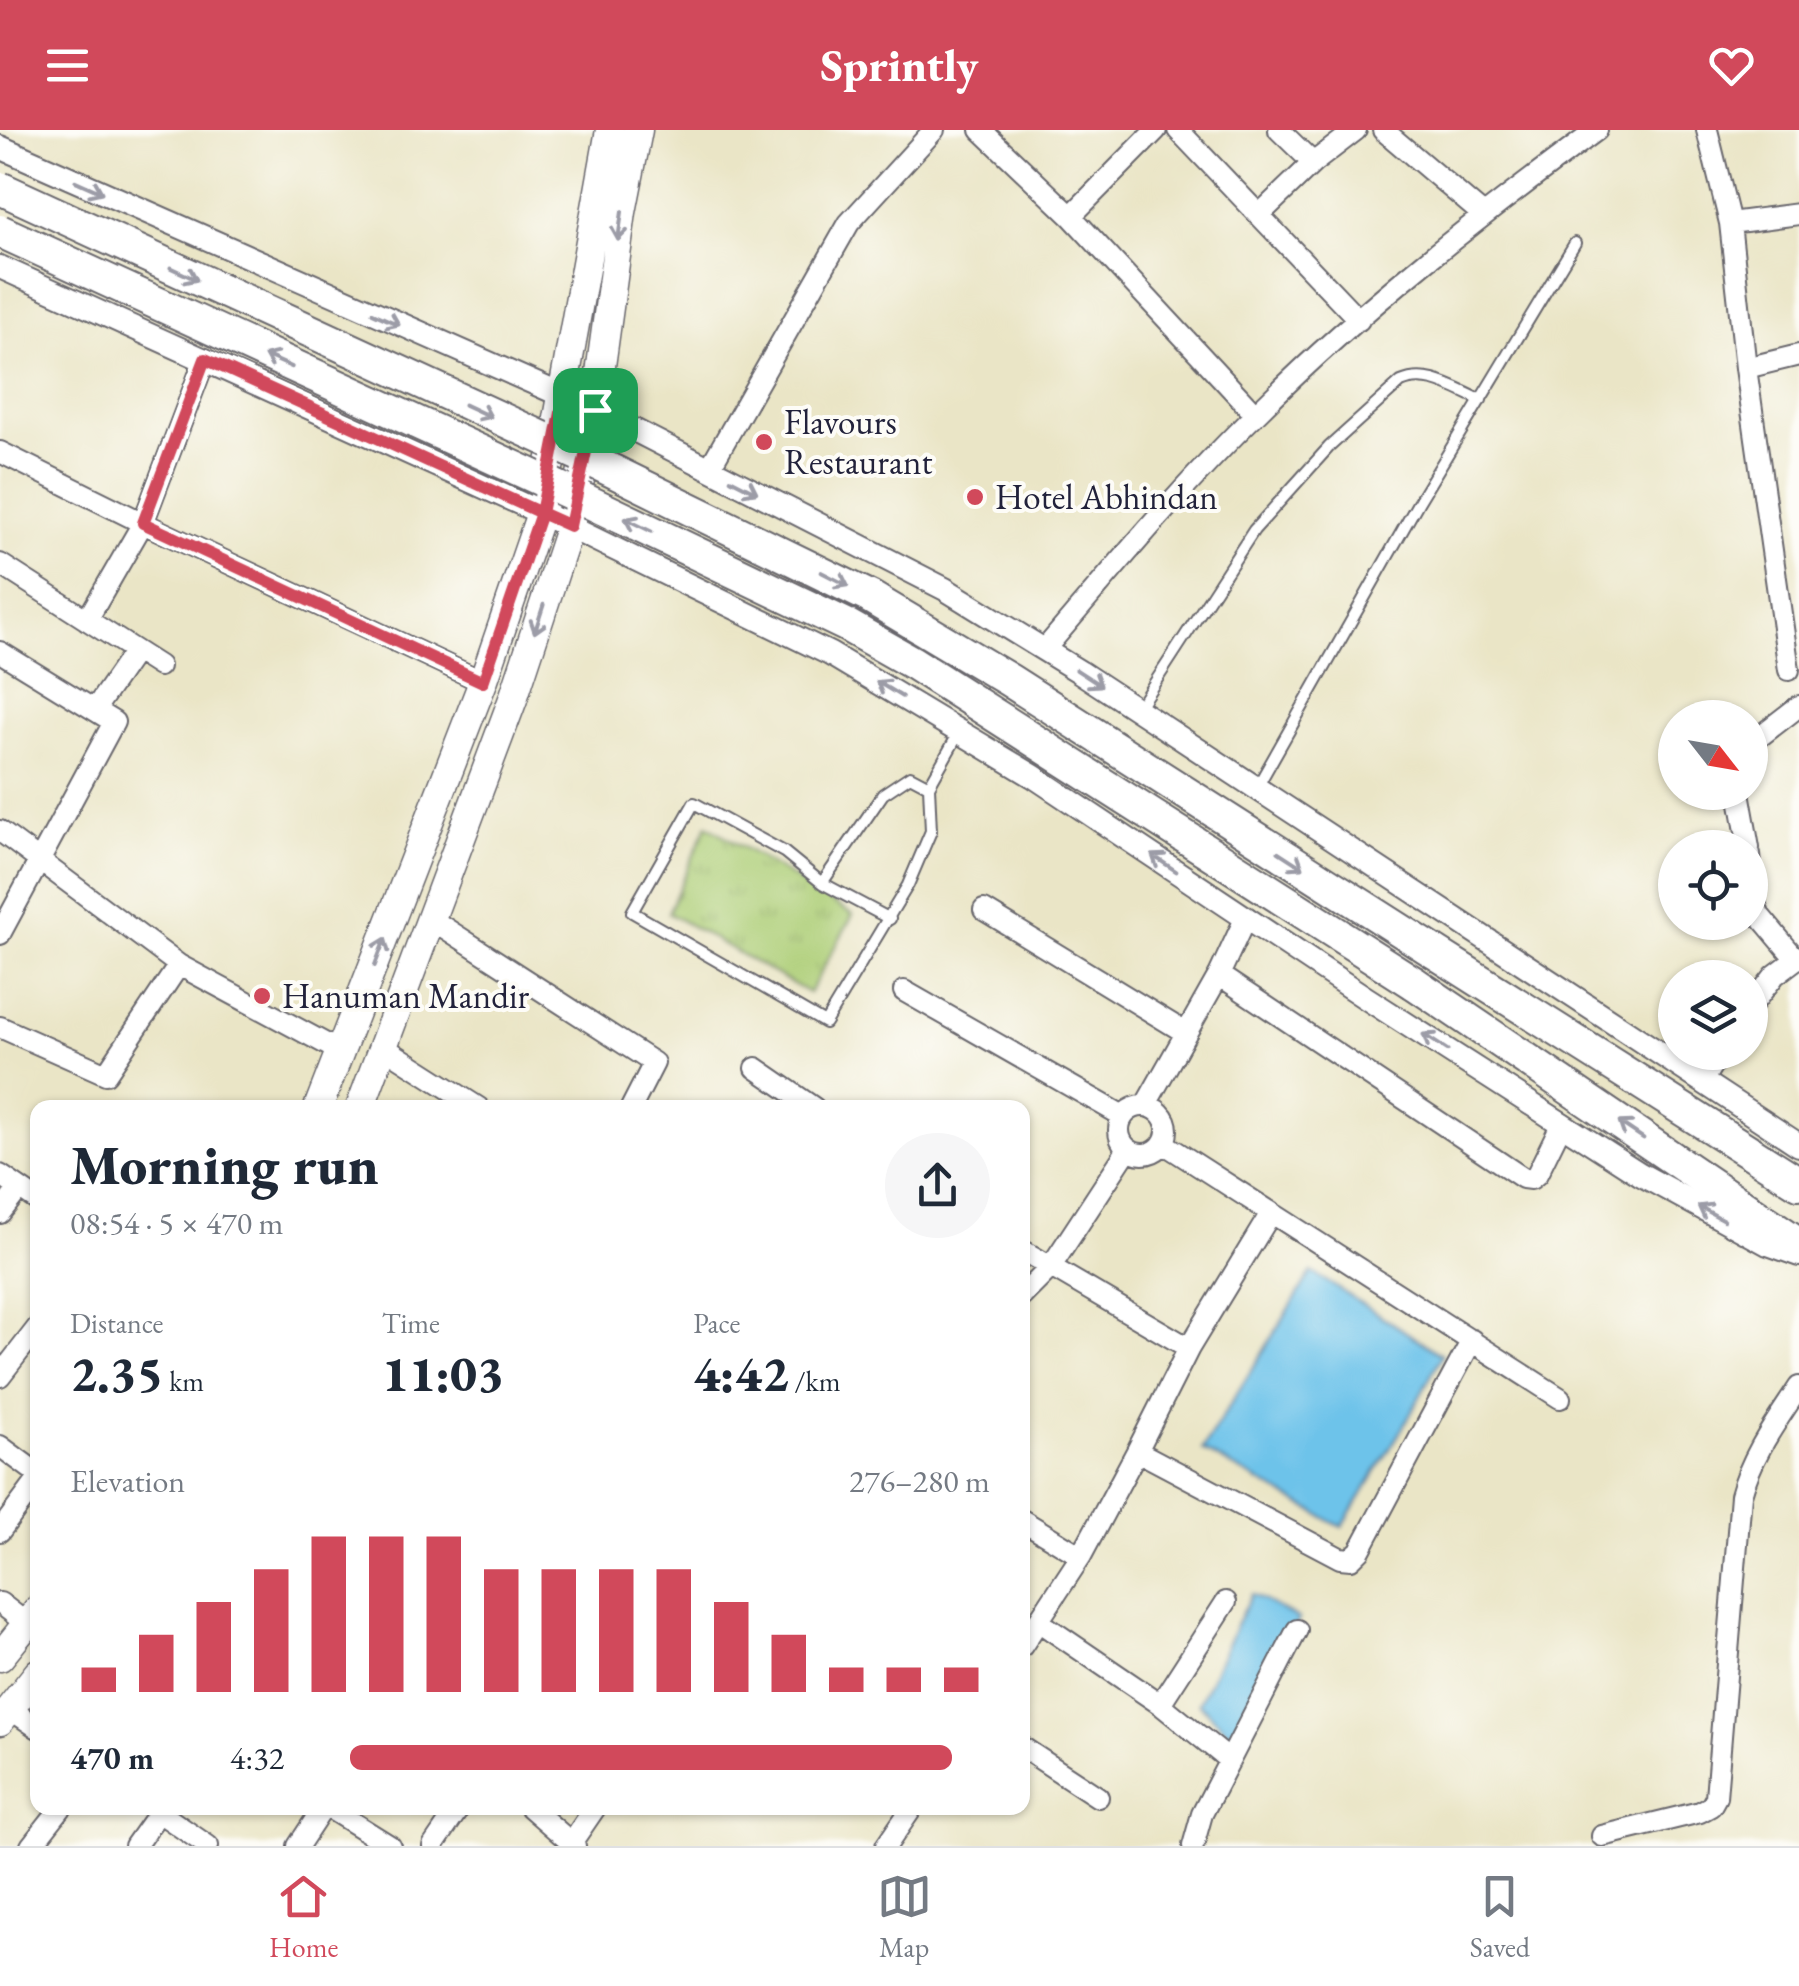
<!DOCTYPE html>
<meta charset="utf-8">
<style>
:root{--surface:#fff;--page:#f6f6f7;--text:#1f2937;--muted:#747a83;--line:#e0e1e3;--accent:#d1495b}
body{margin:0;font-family:"EB Garamond",serif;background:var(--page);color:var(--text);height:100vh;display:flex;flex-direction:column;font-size:38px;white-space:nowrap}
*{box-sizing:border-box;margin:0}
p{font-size:32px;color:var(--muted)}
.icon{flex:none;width:55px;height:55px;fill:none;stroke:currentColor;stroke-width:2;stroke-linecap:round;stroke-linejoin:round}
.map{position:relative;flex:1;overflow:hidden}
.side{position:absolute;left:30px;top:970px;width:1000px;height:715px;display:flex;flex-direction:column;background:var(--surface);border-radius:20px;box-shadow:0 2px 8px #0004}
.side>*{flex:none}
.needle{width:65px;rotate:121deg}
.buttons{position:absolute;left:1658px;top:570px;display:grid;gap:20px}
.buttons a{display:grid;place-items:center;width:110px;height:110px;border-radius:50%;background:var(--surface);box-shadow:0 2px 8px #0004;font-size:50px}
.pin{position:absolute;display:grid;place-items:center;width:85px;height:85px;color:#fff;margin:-42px;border-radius:20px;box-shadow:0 5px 15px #0006}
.round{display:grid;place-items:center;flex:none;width:105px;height:105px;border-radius:52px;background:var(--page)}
.overview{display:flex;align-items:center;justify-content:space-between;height:170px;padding:0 40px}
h1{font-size:55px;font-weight:800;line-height:75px}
.stats{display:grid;grid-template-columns:repeat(3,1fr);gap:15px;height:170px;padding:10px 40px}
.stats div{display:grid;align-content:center}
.stats b{font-size:50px;font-weight:800}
.stats small{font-size:28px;font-weight:400}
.stats p{font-size:28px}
.chart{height:280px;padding:20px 40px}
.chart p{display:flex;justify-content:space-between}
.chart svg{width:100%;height:180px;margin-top:10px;stroke:var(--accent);stroke-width:6}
ul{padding:0 40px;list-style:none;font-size:32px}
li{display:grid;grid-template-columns:160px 120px 1fr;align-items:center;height:75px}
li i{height:25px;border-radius:12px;background:var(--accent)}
header{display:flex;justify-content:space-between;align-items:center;height:130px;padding:0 40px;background:var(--accent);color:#fff;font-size:45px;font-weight:800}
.tabs{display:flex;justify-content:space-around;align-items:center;height:140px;border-top:2px solid var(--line);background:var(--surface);font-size:28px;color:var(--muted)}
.tabs a{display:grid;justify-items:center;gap:5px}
.tabs .selected{color:var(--accent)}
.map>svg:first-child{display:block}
</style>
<header><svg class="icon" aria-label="menu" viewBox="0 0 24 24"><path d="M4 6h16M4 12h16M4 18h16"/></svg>Sprintly<svg class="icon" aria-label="heart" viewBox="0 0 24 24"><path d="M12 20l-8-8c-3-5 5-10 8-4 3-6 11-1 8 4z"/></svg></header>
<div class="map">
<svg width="1799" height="1716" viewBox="0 0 1799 1716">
<defs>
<pattern id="park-tufts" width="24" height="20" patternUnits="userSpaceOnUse" patternTransform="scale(2.5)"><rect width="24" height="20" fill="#accd75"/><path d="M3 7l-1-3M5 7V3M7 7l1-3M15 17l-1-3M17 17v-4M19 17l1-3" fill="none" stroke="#94b066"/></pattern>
</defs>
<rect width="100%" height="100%" fill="#fdfcf7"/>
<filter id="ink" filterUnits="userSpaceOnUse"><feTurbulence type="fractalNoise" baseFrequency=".01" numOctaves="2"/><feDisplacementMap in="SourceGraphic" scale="20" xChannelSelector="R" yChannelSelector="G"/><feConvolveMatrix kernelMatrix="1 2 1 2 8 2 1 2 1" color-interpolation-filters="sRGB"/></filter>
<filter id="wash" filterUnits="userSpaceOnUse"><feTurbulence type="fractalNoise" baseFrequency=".0048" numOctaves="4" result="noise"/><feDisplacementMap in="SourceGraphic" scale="40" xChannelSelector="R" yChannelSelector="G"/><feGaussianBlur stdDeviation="2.25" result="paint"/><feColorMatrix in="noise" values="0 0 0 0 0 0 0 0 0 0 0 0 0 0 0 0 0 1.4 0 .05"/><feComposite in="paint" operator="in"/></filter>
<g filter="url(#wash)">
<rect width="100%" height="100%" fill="#eae5c6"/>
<path fill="url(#park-tufts)" stroke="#677858" stroke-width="2.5" d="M 707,695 L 853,785 L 809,863 L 668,783 Z"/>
<path fill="#6dc3ea" stroke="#487292" stroke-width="2.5" d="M 1312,1142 L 1442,1225 L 1408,1289 L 1342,1397 L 1202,1320 Z
M 1251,1464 L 1299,1489 L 1281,1528 L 1232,1606 L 1199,1573 Z"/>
</g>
<g filter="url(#ink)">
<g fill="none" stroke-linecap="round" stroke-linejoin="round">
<defs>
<path id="service" d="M 1137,580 L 1254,400 L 1329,317 L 1401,252 C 1428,240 1455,259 1481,270
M 1256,659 L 1418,373 L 1575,113
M 822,753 L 883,664 L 910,646 L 929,656
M 890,789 L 822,753 L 784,722 L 694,673 L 632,782 L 825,893 L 908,755 L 931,701 L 929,656 L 960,601"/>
<path id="minor" d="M 981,0 L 1071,86 L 1255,284
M 1178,0 L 1359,190
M 1279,0 L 1313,33
M 1383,0 L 1482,84
M 1707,0 L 1730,93 L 1746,238 L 1799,225
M 1259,85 L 1313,33 L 1356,0
M 1071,86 L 1156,0
M 1730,93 L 1799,84
M 1746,238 L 1789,540
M 0,322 L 143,393 L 483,552
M 709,339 L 849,93 L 934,0
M 0,434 L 159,536
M 87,490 L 143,393 L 205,229
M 1044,520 C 1113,439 1182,356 1258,282 C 1362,178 1479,87 1597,0
M 0,522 L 114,592 L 0,804
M 95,579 L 135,521
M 1750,614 L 1799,576
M 1739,662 L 1749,718
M 0,701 L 179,835 L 341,922
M 1750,724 L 1753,765 L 1759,785 L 1796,829
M 984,780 L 1186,903
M 431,789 L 654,933 L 631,978
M 1219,845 L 1523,1048 L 1531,1049 L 1537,1044 L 1562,993
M 904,861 L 1123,986
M 1750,877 L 1775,845 L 1799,827
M 0,897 L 106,944 L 179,835
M 385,918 L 479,978
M 756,938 L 814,978
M 1702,951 L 1720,922
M 1145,976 L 1219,845 L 1246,787
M1119 1000a24 24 0 1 1 48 0a24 24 0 1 1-48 0Z
M 1163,1013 L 1560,1268
M 0,1045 L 38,1071
M 0,1083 L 19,1059
M 1271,1083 L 1189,1218 L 1137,1321 L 1340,1428 L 1351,1429 L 1360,1420 L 1472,1210
M 1022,1120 L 1189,1218
M 1022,1166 L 1050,1138 L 1128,1019
M 0,1246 L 38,1197
M 0,1316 L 38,1344
M 1022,1390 L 1081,1426
M 0,1401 L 38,1350
M 0,1473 L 27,1494
M 1038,1491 L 1160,1574 L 1229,1630
M 1022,1516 L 1081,1426 L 1137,1321
M 1160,1574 L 1226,1472
M 10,1579 L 38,1598
M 1022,1617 L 1098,1667
M 153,1678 L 208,1716
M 329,1678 L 390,1716
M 531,1678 L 575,1716
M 1602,1706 L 1700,1682 L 1711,1676 L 1716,1667 L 1741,1365 C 1752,1324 1777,1291 1799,1257
M 31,1716 L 61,1678
M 135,1716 L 159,1682
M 298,1716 L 323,1678
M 433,1716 L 459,1678
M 569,1716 L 595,1678
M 886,1716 L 912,1678
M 1193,1716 L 1202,1684 L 1297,1500"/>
<path id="tertiary" d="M 0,17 L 595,280 L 945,459 L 1080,542 L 1799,1015
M 0,137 L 541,383 L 830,524 L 1033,646 L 1366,868 L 1640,1044 L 1768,1114 L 1799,1125"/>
<path id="secondary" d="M 318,978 L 483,552 L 541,383 L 610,0
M 360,978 L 513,569 L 570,396 L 595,280 L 622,82 L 638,0
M 0,1527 L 38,1480
M 0,1591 L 38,1543"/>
<path id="trunk" d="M 1433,821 L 1799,1053
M 1414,853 L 1799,1114"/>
</defs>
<use href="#service" stroke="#68666c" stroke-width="14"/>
<use href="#minor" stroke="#68666c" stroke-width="24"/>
<use href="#tertiary" stroke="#68666c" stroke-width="26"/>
<use href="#secondary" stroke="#68666c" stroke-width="31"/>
<use href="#trunk" stroke="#68666c" stroke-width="36"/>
<use href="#service" stroke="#fff" stroke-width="10"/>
<use href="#minor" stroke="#fff" stroke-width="20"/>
<use href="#tertiary" stroke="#fff" stroke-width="22"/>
<use href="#secondary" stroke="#fff" stroke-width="28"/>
<use href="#trunk" stroke="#fff" stroke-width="32"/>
<defs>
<path id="trunk-bridge" d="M 0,58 L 582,326 L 870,467 L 1009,550 L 1433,821
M 0,101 L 581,368 L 846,495 L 913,533 L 1414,853"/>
</defs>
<use href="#trunk-bridge" stroke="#68666c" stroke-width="36" stroke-linecap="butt"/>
<use href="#trunk-bridge" stroke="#fff" stroke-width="32"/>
</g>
<defs><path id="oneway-shaft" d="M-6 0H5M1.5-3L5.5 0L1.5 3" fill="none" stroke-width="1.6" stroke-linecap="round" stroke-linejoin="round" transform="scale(2.5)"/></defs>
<g stroke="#9c9ca7">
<use href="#oneway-shaft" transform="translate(89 57) rotate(24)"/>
<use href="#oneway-shaft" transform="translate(620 96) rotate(98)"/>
<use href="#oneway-shaft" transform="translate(184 144) rotate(25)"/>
<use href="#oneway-shaft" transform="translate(386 189) rotate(24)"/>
<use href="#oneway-shaft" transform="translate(278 231) rotate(-156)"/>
<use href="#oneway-shaft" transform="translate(478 281) rotate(25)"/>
<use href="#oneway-shaft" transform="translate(744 356) rotate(27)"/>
<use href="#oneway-shaft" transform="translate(638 395) rotate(-154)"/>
<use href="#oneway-shaft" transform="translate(835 449) rotate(27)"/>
<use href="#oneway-shaft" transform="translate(539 489) rotate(108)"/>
<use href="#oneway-shaft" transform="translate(1089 548) rotate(33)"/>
<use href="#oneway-shaft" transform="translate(889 559) rotate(-149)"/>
<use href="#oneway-shaft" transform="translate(1291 730) rotate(33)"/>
<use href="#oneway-shaft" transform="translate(1164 733) rotate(-146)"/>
<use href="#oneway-shaft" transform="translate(380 822) rotate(-69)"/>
<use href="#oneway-shaft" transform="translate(1435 912) rotate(-147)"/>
<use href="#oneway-shaft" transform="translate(1631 1000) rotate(-146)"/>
<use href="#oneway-shaft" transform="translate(1711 1083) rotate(-151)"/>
</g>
</g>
<g fill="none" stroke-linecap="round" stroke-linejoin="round" filter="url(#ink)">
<defs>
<path id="route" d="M 595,280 L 570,396 L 541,383 L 483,552 L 143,393 L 205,229 L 541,383 L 564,268 L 595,280"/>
</defs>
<use href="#route" stroke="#fff" stroke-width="20"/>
<use href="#route" stroke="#d1495b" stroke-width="12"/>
</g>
<g fill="#d1495b" stroke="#fdfcf7" stroke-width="4">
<circle cx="764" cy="312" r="10"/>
<circle cx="975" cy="367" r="10"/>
<circle cx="262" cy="866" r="10"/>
</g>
<g text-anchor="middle" stroke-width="8" stroke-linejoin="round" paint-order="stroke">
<g font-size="35" fill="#22223b" stroke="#fdfcf7" text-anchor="start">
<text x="784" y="304">Flavours<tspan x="784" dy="40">Restaurant</tspan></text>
<text x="995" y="379">Hotel Abhindan</text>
<text x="282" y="878">Hanuman Mandir</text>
</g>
</g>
</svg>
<div class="buttons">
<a><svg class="needle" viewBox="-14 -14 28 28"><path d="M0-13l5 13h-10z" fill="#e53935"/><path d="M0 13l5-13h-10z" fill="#747a83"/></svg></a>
<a><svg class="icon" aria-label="locate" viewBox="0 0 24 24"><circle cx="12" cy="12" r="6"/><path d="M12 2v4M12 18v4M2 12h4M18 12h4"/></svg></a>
<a><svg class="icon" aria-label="layers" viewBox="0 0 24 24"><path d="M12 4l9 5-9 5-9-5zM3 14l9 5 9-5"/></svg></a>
</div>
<div class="pin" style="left:595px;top:280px;background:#1e9e55"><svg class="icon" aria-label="arrive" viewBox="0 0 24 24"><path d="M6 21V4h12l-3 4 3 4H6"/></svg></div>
<section class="side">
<div class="overview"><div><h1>Morning run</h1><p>08:54 · 5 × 470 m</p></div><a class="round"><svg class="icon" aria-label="share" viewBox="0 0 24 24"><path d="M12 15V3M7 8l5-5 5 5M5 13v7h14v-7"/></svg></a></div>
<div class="stats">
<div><p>Distance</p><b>2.35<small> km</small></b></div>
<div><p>Time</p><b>11:03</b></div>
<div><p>Pace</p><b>4:42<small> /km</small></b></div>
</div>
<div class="chart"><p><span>Elevation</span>276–280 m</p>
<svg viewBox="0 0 160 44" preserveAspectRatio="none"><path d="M5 44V38M15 44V30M25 44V22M35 44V14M45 44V6M55 44V6M65 44V6M75 44V14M85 44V14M95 44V14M105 44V14M115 44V22M125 44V30M135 44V38M145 44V38M155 44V38"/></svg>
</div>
<ul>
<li><b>470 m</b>4:32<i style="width:94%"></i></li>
</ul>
</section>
</div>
<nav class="tabs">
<a class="selected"><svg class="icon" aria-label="home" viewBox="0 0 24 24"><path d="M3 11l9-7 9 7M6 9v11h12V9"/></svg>Home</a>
<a><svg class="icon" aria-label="map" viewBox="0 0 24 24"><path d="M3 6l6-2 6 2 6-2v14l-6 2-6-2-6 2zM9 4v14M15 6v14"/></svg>Map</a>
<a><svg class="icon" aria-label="saved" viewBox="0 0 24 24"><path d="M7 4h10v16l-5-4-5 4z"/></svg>Saved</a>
</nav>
